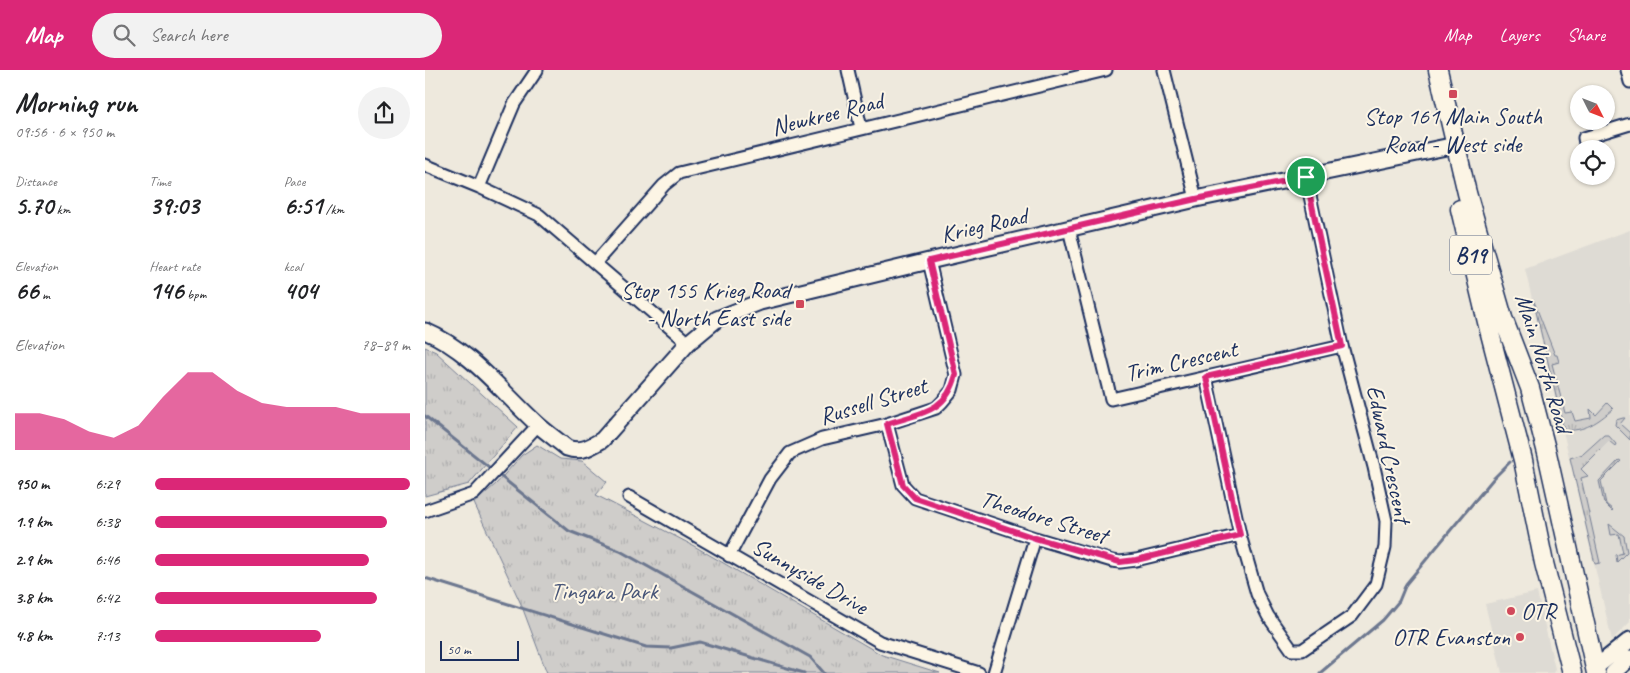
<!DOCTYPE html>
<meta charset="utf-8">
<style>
:root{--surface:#fff;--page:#f2f2f2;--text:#202124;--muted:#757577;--accent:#db2777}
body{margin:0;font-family:Caveat,sans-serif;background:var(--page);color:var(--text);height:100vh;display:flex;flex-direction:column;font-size:19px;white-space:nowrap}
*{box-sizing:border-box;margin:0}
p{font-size:16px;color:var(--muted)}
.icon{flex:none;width:28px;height:28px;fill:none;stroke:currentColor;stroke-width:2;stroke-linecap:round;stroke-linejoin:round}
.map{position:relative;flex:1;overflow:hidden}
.panel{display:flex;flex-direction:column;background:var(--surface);width:425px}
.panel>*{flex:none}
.needle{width:32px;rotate:132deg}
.fabs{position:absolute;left:1145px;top:15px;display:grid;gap:10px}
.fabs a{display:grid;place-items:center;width:45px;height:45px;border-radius:50%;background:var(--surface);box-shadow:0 1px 4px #0004;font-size:25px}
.scale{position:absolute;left:15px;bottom:12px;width:79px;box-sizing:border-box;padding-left:5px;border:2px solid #1b2f5e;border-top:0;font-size:14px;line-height:18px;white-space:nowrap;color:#1b2f5e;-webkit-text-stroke:4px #fcf5e5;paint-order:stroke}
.pin{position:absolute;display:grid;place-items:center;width:42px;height:42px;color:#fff;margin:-21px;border:2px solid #fff;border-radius:50%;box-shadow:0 1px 5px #0007}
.round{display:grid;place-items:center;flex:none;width:52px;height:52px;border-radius:26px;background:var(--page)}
.head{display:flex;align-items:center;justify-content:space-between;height:85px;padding:0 15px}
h1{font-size:28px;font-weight:800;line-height:38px}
.stats{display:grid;grid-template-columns:repeat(3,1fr);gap:8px;height:85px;padding:5px 15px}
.stats div{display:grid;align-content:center}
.stats b{font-size:25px;font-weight:800}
.stats small{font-size:14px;font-weight:400}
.stats p{font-size:14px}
.chart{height:140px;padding:10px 15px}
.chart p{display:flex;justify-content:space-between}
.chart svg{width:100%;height:90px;margin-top:5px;fill:var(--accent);opacity:.7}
ul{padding:0 15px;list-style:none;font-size:16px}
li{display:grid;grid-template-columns:80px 60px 1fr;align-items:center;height:38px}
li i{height:12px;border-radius:6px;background:var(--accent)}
header{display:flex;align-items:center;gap:30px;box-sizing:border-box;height:70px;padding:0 25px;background:var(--accent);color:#fff}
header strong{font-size:24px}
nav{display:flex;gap:28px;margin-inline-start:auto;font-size:18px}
.search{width:350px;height:45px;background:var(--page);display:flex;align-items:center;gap:12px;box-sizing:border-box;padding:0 18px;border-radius:28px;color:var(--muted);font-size:19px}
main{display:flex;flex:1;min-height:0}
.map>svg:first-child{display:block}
</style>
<header>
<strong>Map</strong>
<div class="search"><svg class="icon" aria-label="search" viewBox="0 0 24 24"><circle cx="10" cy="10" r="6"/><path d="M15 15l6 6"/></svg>Search here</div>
<nav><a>Map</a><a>Layers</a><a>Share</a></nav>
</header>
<main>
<section class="panel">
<div class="head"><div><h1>Morning run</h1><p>09:56 · 6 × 950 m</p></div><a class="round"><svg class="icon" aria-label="share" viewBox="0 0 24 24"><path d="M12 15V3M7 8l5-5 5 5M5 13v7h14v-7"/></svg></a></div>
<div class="stats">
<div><p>Distance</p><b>5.70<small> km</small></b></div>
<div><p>Time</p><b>39:03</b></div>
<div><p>Pace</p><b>6:51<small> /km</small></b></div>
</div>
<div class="stats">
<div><p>Elevation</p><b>66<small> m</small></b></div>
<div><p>Heart rate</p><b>146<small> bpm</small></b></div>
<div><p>kcal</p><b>404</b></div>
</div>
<div class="chart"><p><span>Elevation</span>78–89 m</p>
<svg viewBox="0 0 160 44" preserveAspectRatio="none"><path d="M0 44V26L10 26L20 29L30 35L40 38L50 32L60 18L70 6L80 6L90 15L100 21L110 23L120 23L130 23L140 26L150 26L160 26V44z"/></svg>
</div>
<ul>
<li><b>950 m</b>6:29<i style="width:100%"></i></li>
<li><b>1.9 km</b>6:38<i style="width:91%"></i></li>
<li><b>2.9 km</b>6:46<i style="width:84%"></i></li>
<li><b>3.8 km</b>6:42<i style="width:87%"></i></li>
<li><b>4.8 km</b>7:13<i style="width:65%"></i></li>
</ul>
</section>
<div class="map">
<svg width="1205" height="603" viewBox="0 0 1205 603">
<defs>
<pattern id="grass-tufts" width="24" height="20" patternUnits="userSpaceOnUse" patternTransform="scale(1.25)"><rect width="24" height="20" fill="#cfcdca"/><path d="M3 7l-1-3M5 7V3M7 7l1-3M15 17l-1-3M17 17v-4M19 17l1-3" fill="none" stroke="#b1b0b0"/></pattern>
</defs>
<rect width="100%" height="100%" fill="#eee9dd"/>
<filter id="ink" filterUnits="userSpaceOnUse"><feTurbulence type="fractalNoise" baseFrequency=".02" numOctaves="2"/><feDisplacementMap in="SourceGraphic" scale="10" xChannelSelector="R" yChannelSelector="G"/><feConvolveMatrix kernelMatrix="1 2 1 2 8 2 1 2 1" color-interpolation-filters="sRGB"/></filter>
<g filter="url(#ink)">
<path fill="#dedbd4" d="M 1205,160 L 1205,552 L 1187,570 L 1100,199 Z
M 1112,522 L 1130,599 L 1128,603 L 1077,603 L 1060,534 Z"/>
<path fill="url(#grass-tufts)" stroke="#757e94" d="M 1108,229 L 1130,285 L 1132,285 L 1134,292 L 1127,294 L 1140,343 L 1147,342 L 1150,351 L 1166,348 L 1165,339 L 1171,345 L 1182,333 L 1188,339 C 1173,352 1159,362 1139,360 Z
M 0,277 L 11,282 L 93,357 L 44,414 L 0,426 Z
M 1198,348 L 1200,348 L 1195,354 L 1205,363 L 1205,370 L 1190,355 L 1191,350 Z
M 1179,365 L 1183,365 L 1191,374 L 1190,376 L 1184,371 L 1156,399 L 1163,406 L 1156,408 L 1175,493 L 1170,494 L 1145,388 L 1158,384 Z
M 112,375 L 135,389 L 157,391 L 182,412 L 171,425 L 269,476 L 457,585 L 515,603 L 122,603 L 96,534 L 49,433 L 71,414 L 97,385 Z
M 1194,390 L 1196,391 L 1176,411 L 1181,434 L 1188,440 L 1187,441 L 1179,433 L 1174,411 Z
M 1184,454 L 1199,466 L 1202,482 L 1192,492 L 1191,485 L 1198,483 L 1194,464 L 1186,465 Z"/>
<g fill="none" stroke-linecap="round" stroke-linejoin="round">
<path stroke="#6c778f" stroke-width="3" d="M 0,346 L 144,461 L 195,481 L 385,587 L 399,603
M 0,508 L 221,577 L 246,578 L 275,572 L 379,603
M 895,603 L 958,550 L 974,531 L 981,514 L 1068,409 L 1085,392"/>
<defs>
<path id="street" d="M 423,0 L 436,58
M 739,0 L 771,129
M 1202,0 L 1205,12
M 1161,79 L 1159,68 L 1205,54
M 0,95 L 54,117 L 114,145 L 263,273
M 54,117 L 89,34 L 112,0
M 644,159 L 686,329 L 917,276
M 170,193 L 239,115 L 254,103 L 681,0
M 781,307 L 815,465 L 832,524 L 843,546 L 867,580 L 877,580 L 927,546 L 951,514 L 960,477 L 961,451 L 949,397 L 917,276 L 881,107
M 462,354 L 478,415 L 490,428 L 610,468 L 687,491 L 695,492 L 711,490 L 815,465
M 204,427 L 455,572 L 554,603
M 0,441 L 49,424 L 113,355
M 304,486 L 345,409 L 365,383 L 397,369 L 462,354 L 511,338 L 517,332 L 527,320 L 531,305 L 504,191
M 569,603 L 610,468"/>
<path id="secondary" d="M 0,261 C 45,280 76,321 112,354 C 121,362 132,370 142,378 C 156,383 165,377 177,370 L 263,273 L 292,249 L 335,232 L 504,191 L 771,129 L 1021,77
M 1170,598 L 1205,570
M 1188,603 L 1205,588"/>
<path id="primary" d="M 1013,0 L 1042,123 L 1078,248 L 1105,318 L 1122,383 L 1171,603
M 1035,139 L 1062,252 L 1098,390 L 1119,493 L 1147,603"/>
</defs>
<use href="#street" stroke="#1b2f5e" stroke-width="15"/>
<use href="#secondary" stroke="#1b2f5e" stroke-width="19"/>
<use href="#primary" stroke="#1b2f5e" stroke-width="21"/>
<use href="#street" stroke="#fcf5e5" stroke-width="11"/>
<use href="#secondary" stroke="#fcf5e5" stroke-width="15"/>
<use href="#primary" stroke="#fcf5e5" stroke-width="18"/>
</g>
</g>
<g fill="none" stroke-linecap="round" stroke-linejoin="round" filter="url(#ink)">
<defs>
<path id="route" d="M 881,107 L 917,276 L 781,307 L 815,465 L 711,490 L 695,492 L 610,468 L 490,428 L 478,415 L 462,354 C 495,343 521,343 531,305 L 504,191 L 771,129 Z"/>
</defs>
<use href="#route" stroke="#fff" stroke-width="10"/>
<use href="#route" stroke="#db2777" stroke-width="6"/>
</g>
<g fill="#d1495b" stroke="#fcf5e5" stroke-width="2">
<rect x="1023" y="19" width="10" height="10" rx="2.5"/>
<rect x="370" y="229" width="10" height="10" rx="2.5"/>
<circle cx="1086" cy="541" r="5"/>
<circle cx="1095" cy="567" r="5"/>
</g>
<g text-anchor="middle" stroke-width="4" stroke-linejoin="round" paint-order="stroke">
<rect fill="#fcf5e5" stroke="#5e6a86" stroke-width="1" x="1025" y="165.5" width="42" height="39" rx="4"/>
<g font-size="22" font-weight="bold" fill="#1b2f5e">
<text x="1046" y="193">B19</text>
</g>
<g font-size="24" fill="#1b2f5e" stroke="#fcf5e5">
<text transform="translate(402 44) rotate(-14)" y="8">Newkree Road</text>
<text transform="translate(559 155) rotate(-13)" y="8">Krieg Road</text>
<text transform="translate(756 291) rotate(-13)" y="8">Trim Crescent</text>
<text transform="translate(1119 293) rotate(73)" y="8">Main North Road</text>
<text transform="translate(448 331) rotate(-17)" y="8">Russell Street</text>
<text transform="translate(964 384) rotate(78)" y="8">Edward Crescent</text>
<text transform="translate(619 447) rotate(17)" y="8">Theodore Street</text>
<text transform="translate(385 506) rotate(30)" y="8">Sunnyside Drive</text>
</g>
<g font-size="24" fill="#1b2f5e" stroke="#fcf5e5" text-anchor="end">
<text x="1028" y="54" text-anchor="middle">Stop 161 Main South<tspan x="1028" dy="28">Road - West side</tspan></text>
<text x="365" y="228">Stop 155 Krieg Road<tspan x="365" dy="28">- North East side</tspan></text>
<text x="1096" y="549" text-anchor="start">OTR</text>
<text x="1085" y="575">OTR Evanston</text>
</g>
<g font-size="24" fill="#485679" stroke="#fcf5e5">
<text x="179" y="529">Tingara Park</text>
</g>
</g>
</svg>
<div class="fabs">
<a><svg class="needle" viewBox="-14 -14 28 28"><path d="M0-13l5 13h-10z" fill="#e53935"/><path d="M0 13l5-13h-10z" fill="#757577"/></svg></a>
<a><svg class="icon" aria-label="locate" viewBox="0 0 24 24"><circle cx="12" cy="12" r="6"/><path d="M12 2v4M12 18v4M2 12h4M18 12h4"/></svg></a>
</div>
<div class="scale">50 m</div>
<div class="pin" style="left:881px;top:107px;background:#1e9e55"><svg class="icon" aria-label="arrive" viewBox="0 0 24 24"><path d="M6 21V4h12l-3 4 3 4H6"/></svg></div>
</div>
</main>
